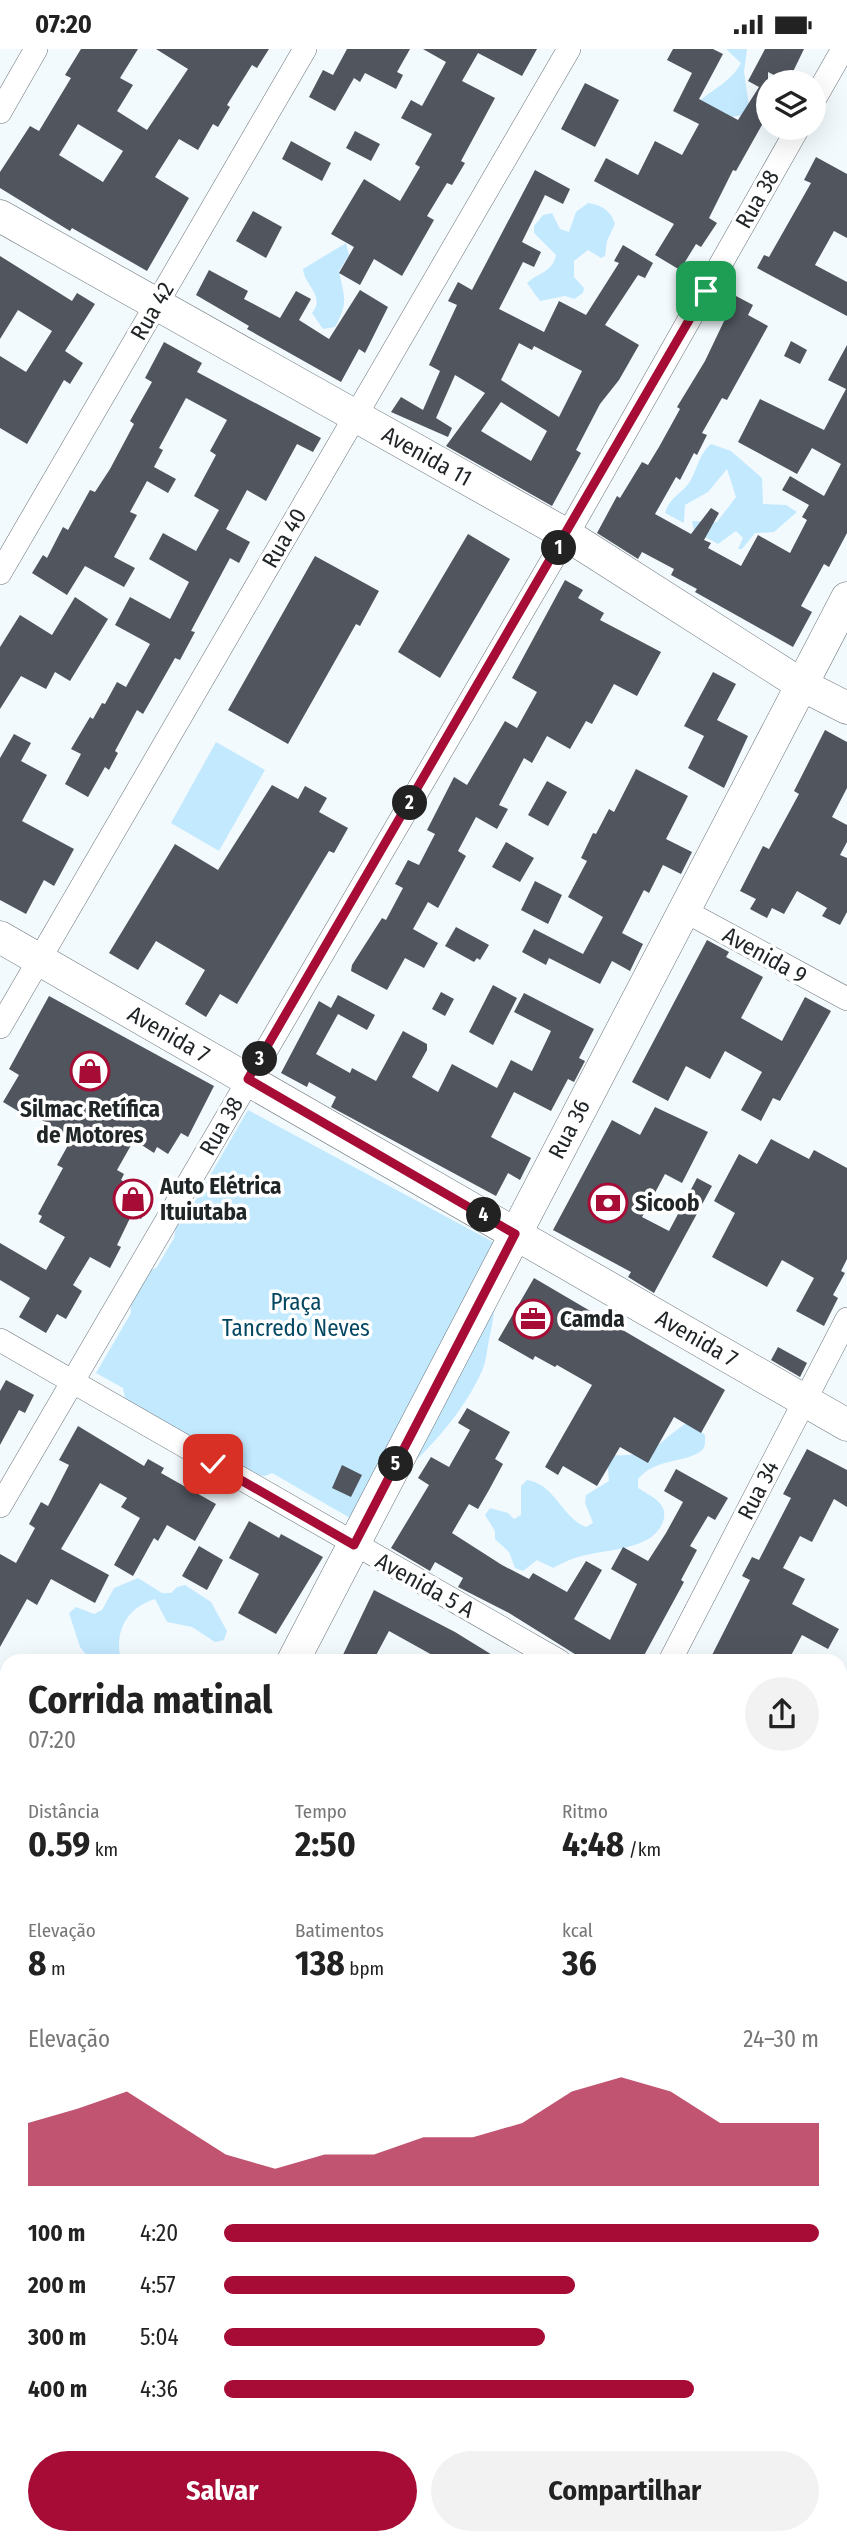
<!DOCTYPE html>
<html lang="pt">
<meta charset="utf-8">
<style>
:root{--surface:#fff;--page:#f2f2f2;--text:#222;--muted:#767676;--accent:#a60c36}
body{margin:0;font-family:"Fira Sans Condensed",sans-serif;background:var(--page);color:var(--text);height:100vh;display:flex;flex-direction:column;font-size:26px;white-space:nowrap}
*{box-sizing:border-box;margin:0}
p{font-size:23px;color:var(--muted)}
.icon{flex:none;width:38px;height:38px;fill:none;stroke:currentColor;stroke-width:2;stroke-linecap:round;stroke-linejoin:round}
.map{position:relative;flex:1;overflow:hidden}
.panel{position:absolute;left:0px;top:1605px;width:847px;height:891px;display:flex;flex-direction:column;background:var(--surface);border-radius:21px 21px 0 0;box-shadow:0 7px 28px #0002}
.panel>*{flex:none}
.fabs{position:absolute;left:756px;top:21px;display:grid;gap:14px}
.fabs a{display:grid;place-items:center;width:70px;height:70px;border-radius:50%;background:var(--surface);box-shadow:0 7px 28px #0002;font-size:35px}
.pin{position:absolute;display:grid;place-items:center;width:60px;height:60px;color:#fff;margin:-30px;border-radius:14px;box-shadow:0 4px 10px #0006}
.km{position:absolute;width:35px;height:35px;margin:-18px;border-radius:50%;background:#222;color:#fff;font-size:19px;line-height:35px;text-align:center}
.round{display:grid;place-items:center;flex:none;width:74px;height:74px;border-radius:37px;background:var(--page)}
.headline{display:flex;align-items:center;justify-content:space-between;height:119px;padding:0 28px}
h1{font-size:38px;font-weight:700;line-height:52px}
.figures{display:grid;grid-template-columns:repeat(3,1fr);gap:10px;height:119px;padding:7px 28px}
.figures div{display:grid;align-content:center}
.figures b{font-size:35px;font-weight:700}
.figures small{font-size:19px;font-weight:400}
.figures p{font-size:19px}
.chart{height:196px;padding:14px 28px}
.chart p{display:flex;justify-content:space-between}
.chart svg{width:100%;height:126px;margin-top:7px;fill:var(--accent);opacity:.7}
.cta{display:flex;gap:14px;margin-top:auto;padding:14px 28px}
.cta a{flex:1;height:80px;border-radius:42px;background:var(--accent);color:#fff;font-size:28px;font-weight:700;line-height:80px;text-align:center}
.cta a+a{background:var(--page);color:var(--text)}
ul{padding:0 28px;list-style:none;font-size:23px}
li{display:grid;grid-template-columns:112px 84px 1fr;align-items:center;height:52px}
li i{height:18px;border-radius:9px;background:var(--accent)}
.status{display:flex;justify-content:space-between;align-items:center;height:49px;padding:0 35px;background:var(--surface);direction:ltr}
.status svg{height:19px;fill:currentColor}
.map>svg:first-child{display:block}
</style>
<div class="status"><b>07:20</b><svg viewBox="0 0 49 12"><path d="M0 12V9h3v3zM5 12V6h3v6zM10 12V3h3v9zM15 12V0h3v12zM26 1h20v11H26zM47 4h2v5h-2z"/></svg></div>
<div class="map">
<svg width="847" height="2495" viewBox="0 0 847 2495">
<rect width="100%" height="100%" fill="#f3fafe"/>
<path fill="#c3e9ff" d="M 726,0 L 747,0 L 744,23 L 749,56 L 743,66 L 732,68 L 693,58 C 709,41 730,35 741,14 Z
M 588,154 C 602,156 611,162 615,175 L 607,192 L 605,207 L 601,209 L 588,201 L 574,212 L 574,228 L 584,239 L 583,244 L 574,250 L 565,247 L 540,252 L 527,234 C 539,223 552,224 556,206 L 534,184 L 534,177 L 543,166 L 552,164 L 560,180 L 569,183 L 576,163 Z
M 346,194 L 349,206 L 339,222 C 344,248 349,253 335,278 L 323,280 L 312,264 C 326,247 304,236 303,220 Z
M 711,395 L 731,402 L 762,429 L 763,455 L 786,456 L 797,463 L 774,483 L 755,484 L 742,500 L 738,500 L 743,489 L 736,482 L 718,495 L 694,482 L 692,472 L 717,473 L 736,448 L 727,420 L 708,443 L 685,456 L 684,474 L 665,464 C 670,448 680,446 689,434 C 698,420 698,406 711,395 Z
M 216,693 L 265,721 L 219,802 L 171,774 Z
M 248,1061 L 497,1195 C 497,1227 497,1255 490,1286 C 487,1298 487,1310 482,1322 C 455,1382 400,1428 350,1469 L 272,1424 L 265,1427 L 245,1425 L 126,1355 L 123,1339 L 96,1324 L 131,1264 L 130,1240 L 141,1227 L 157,1218 L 174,1189 L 177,1171 L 194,1154 Z
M 688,1373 L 705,1386 C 705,1392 706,1399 701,1402 C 683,1415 657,1408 638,1430 L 638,1439 C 652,1448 671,1455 662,1475 C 650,1502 604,1500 578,1508 C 570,1510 561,1515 553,1519 L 537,1511 L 523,1522 L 515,1519 L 509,1503 L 495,1490 L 495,1482 L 485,1466 L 490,1459 L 508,1464 L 514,1470 L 521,1466 L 521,1437 L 527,1431 C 555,1435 561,1468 586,1478 L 593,1474 L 585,1454 L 586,1446 L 609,1432 L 607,1412 L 613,1406 C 658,1408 654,1395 688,1373 Z
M 138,1529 L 162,1544 L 171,1544 L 177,1538 L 185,1536 L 211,1553 L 227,1582 L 224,1591 L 215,1593 L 192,1578 L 167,1573 L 155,1550 C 126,1559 114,1583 121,1612 L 90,1611 L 80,1598 L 69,1564 L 76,1558 L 94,1565 L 102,1561 L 114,1539 Z"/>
<path fill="#50555e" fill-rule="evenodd" d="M 81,0 L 138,0 L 120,29 L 133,36 L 117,62 L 147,81 L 188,20 L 156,0 L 269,0 L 257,19 L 252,16 L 227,56 L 230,58 L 218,78 L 213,75 L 198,101 L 179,90 L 155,128 L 189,149 L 147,222 L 72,179 L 70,182 L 0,139 L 0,123 L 30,77 L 39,82 L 71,29 L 65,26 ZM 78,75 L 123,102 L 103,133 L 59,106 Z
M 347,0 L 410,0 L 397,23 L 403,26 L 396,40 L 365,24 L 360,33 L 354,29 L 335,62 L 309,48 L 323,21 L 333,26 Z
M 423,0 L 537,0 L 522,27 L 478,4 L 462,32 L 495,49 L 461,112 L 465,114 L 452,136 L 447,134 L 427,167 L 434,171 L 402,227 L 374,210 L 360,236 L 339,224 L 354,198 L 331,185 L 364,130 L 400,152 L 420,118 L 415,115 L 432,85 L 401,69 L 411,51 L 422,57 L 446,13 Z
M 673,0 L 713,0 L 723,5 L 699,50 L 738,71 L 759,38 L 748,32 L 765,0 L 804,0 L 788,33 L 768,23 L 768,65 L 736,122 L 733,121 L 709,169 L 717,174 L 701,198 L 696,195 L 680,221 L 655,206 L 674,175 L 594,132 L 606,109 L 638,126 L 655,92 L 682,106 L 699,75 L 673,62 L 692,24 L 667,11 Z
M 585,34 L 619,51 L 595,98 L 561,80 Z
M 355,82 L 380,95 L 371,112 L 346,99 Z
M 291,92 L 331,114 L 322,132 L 282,110 Z
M 816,108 L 847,125 L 847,189 L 834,182 L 815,216 L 847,233 L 847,267 L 757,219 L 764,206 L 769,208 L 811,134 L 804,131 Z
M 535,121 L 570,140 L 563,155 L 545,146 L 522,193 L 541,203 L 534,218 L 523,213 L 499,260 L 544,283 L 559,252 L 586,266 L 619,214 L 614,212 L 623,196 L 653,214 L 645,229 L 638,226 L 605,276 L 639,296 L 619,331 L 600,355 L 576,401 L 581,404 L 552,457 L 446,397 L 485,344 L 455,326 L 436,369 L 452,379 L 448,388 L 391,363 L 401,348 L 423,361 L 440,322 L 429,316 L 457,256 L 448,252 L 458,233 L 472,241 ZM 519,294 L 532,301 L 534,297 L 582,322 L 559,368 L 501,331 ZM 501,353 L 547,382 L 531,412 L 481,382 Z
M 253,162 L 282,178 L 266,209 L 236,192 Z
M 0,207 L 72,252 L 77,244 L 95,255 L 65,302 L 83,314 L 70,335 L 64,331 L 27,395 L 0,379 L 0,307 L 26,323 L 52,282 L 18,261 L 0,290 Z
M 209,221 L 248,242 L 244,250 L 280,269 L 296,242 L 311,250 L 299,271 L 329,290 L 360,241 L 388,258 L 365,304 L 359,300 L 341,333 L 247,280 L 249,277 L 196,246 Z
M 736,247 L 753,256 L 748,266 L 768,277 L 727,351 L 722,349 L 702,384 L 707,386 L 697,406 L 694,404 L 680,431 L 676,428 L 655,465 L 691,485 L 711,459 L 719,464 L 704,491 L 711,494 L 708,499 L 741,517 L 758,486 L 790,504 L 807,471 L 802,468 L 809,456 L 782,441 L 790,427 L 824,447 L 841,415 L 812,399 L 797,425 L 738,393 L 760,350 L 824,381 L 846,340 L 828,331 L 847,296 L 847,484 L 829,518 L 824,515 L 801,557 L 812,563 L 793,598 L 695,543 L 697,540 L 671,526 L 674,520 L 642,503 L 638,510 L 597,484 L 617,447 L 620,449 L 642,413 L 648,416 L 659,398 L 680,360 L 677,358 L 705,312 Z
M 791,292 L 807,301 L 800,315 L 784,307 Z
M 164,293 L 202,314 L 197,323 L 321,389 L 313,403 L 297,395 L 266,452 L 247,441 L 226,480 L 250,493 L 239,514 L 230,509 L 191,582 L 195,583 L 180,611 L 175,609 L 143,665 L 137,661 L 115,702 L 118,704 L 109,721 L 105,718 L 88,748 L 65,735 L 81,705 L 71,700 L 90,668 L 93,670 L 102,654 L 105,655 L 117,633 L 126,638 L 150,595 L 115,576 L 130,548 L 170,570 L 189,533 L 149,510 L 163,484 L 196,502 L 219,461 L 194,447 L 216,406 L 210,402 L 227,371 L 186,349 L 159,399 L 163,401 L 154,418 L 176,430 L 168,444 L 147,432 L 130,463 L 137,466 L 114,508 L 135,519 L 124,538 L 85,517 L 67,546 L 32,524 L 43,506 L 47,509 L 63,478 L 68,481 L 90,441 L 95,443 L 110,420 L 134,375 L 130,372 L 152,333 L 145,329 Z
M 468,485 L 510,510 L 440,629 L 398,603 Z
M 315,507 L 379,542 L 360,577 L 356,575 L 288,695 L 228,661 Z
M 565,531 L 583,541 L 578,549 L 604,564 L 600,571 L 661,603 L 637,647 L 614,635 L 592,675 L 586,672 L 570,700 L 547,687 L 532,714 L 524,709 L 499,756 L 508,760 L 497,780 L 476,768 L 458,802 L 466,807 L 438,859 L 428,853 L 413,880 L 438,894 L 424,919 L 405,909 L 387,941 L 351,922 L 352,916 L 382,869 L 386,871 L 403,839 L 395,835 L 408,811 L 419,816 L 435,785 L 427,781 L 454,728 L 467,736 L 505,672 L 517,679 L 537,643 L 512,629 Z
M 75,548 L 108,570 L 70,632 L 55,623 L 46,640 L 21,627 L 0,660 L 0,598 L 20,566 L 52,586 Z
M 713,623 L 736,635 L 717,671 L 748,687 L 724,739 L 688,719 L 704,687 L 684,677 Z
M 825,681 L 847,693 L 847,739 L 832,768 L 847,776 L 847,793 L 840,806 L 847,809 L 847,863 L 840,876 L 822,867 L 827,859 L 797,842 L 784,865 L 772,859 L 767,869 L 750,860 L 756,850 L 740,842 L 763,797 L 769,800 L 799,745 L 794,742 Z
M 14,685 L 31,694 L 21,712 L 47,726 L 22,772 L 74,800 L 54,837 L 44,831 L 26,865 L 0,851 L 0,709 Z
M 636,720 L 688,747 L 666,790 L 692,803 L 681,825 L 663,816 L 649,844 L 644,841 L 622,884 L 643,895 L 630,922 L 612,912 L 600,935 L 549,909 L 546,916 L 522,903 L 534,880 L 583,905 L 603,868 L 568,848 L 587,812 L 581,809 L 593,784 L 596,785 L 609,760 L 614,763 Z
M 547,732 L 567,743 L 548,777 L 528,766 Z
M 272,736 L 298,750 L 305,737 L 327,749 L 319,763 L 348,779 L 334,804 L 329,802 L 237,955 L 220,945 L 206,968 L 185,955 L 205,921 L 156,892 L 138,921 L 109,904 L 175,795 L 218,821 Z
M 506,793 L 534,809 L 520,833 L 492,818 Z
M 535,832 L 562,846 L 548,875 L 521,861 Z
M 456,878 L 489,896 L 480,911 L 477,909 L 474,913 L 445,897 Z
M 707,891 L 729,903 L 726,908 L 763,928 L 741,969 L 782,992 L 805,948 L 831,962 L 780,1052 L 773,1049 L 761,1072 L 741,1061 L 762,1023 L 725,1002 L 710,1030 L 686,1017 L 668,1052 L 632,1033 Z
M 493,936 L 517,949 L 493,996 L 469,983 Z
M 441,943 L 454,950 L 445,967 L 432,960 Z
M 524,944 L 594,980 L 579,1009 L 585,1012 L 574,1033 L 568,1030 L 551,1062 L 514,1043 L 491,1088 L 531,1109 L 520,1131 L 508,1124 L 496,1147 L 331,1058 L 336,1048 L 309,1033 L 307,1038 L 281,1024 L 319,952 L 331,959 L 338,946 L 375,966 L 367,981 L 338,965 L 316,1005 L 350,1024 L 352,1019 L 376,1032 L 403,982 L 427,995 L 427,1001 L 412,1028 L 438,1043 L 452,1015 L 497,1039 L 511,1011 L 532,1022 L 551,982 L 514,963 Z
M 49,947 L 214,1037 L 188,1088 L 181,1084 L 168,1105 L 157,1098 L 154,1104 L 134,1091 L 117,1121 L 124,1125 L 121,1131 L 152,1149 L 141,1170 L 132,1165 L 117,1196 L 121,1198 L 110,1219 L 90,1208 L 73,1236 L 82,1242 L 66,1270 L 57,1265 L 46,1284 L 19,1268 L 30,1249 L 0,1231 L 0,1194 L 46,1221 L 65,1188 L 39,1173 L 42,1167 L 38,1165 L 63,1119 L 57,1116 L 72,1089 L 30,1064 L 28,1068 L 3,1053 L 19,1026 L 9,1020 Z
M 655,1058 L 708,1083 L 682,1134 L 665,1125 L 642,1168 L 669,1182 L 697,1129 L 712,1137 L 654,1244 L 628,1228 L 631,1223 L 553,1181 L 612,1071 L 640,1086 Z
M 771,1090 L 809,1110 L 814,1101 L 847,1119 L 847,1210 L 841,1222 L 845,1224 L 833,1246 L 838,1249 L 824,1277 L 796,1262 L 814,1229 L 782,1211 L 767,1238 L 712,1208 L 735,1164 L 714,1152 L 739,1105 L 757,1115 Z
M 534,1229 L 725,1341 L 701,1384 L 674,1368 L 648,1414 L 620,1398 L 597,1437 L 563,1417 L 558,1426 L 545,1418 L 592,1336 L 557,1316 L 555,1318 L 535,1307 L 533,1311 L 498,1291 Z
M 778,1298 L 807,1314 L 800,1328 L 771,1311 Z
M 6,1331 L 34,1346 L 25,1364 L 19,1361 L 0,1396 L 0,1342 Z
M 467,1359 L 510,1383 L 495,1410 L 503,1415 L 489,1441 L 478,1460 L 469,1455 L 452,1484 L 502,1516 L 529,1530 L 533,1524 L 567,1543 L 586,1512 L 602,1521 L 574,1570 L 610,1591 L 637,1535 L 611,1520 L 623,1498 L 648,1512 L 666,1484 L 683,1453 L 664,1442 L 676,1420 L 728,1449 L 715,1471 L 708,1467 L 690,1497 L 697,1501 L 681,1531 L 684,1533 L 641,1612 L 586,1612 L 509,1564 L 458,1538 L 463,1529 L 435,1513 L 430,1522 L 391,1499 L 429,1436 L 418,1429 L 431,1408 L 449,1418 L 470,1381 L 458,1374 Z
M 78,1377 L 144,1417 L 148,1410 L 164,1419 L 161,1424 L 216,1455 L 195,1492 L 167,1476 L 158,1492 L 154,1489 L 133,1527 L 114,1516 L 140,1469 L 121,1458 L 127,1449 L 100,1434 L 61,1500 L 109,1526 L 95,1554 L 51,1530 L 37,1556 L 27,1550 L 0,1598 L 0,1505 L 16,1514 L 35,1479 L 29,1475 L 41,1453 L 48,1457 L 69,1416 L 59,1411 Z
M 807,1400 L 847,1421 L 847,1458 L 834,1450 L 812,1493 L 800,1487 L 783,1519 L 805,1530 L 792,1555 L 839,1580 L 828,1600 L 802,1586 L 788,1612 L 709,1612 L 750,1531 L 742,1527 L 752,1508 L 759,1511 L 791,1449 L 783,1445 Z
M 342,1416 L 362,1426 L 351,1448 L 332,1439 Z
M 249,1472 L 279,1489 L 281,1485 L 323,1508 L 276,1585 L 238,1564 L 259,1525 L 229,1509 Z
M 199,1497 L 223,1511 L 207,1541 L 182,1527 Z
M 374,1541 L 455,1583 L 502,1612 L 443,1612 L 389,1582 L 373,1612 L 340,1612 Z"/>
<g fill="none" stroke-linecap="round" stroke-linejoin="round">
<defs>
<path id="street" d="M 814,51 L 843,0
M 0,63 L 36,0
M 0,524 L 305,0
M 683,861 L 847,950
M 0,978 L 569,0
M 0,1291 L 559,1612
M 0,1457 L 567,486 L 798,79
M 670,1612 L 847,1270
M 840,1771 L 847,1775
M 840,2030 L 847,2017
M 0,2072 L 7,2076
M 0,2461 L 7,2465
M 49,2488 L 60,2495
M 722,2488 L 733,2495
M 212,2495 L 215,2488
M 601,2495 L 604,2488"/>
<path id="secondary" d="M 0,167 L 567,486 L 802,636 L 847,659
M 0,888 L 847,1376
M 293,1612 L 847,549
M 0,1689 L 7,1693
M 840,2171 L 847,2175
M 0,2178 L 7,2164"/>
</defs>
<use href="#street" stroke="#697379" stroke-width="24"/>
<use href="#secondary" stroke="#697379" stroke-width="33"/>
<use href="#street" stroke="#fff" stroke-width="23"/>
<use href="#secondary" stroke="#fff" stroke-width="32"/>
</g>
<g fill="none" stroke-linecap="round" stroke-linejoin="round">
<defs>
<path id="route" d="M 213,1415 L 354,1496 L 515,1185 L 248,1030 L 706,242"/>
</defs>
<use href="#route" stroke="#fff" stroke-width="14"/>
<use href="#route" stroke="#a60c36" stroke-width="9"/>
</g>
<defs>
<symbol id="shop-ring" viewBox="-11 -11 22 22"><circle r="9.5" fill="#fff" stroke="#a60c36" stroke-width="1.5"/><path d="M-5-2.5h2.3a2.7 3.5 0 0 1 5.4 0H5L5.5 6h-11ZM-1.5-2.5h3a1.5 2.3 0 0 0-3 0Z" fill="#a60c36"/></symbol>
<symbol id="bank-ring" viewBox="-11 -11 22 22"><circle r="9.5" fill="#fff" stroke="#a60c36" stroke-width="1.5"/><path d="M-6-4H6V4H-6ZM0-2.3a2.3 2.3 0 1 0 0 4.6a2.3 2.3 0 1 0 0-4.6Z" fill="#a60c36"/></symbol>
<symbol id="office-ring" viewBox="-11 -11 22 22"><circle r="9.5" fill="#fff" stroke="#a60c36" stroke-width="1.5"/><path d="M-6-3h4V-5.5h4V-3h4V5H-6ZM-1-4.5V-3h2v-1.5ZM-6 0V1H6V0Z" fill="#a60c36"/></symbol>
</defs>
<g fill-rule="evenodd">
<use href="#shop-ring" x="68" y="1000" width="44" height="44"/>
<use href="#shop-ring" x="111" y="1128" width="44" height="44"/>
<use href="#bank-ring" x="586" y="1132" width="44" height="44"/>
<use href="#office-ring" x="511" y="1248" width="44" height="44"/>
</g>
<g text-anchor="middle" stroke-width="7" stroke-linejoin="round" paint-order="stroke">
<g font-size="23" fill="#202527" stroke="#fff">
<text transform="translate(757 150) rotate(-60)" y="8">Rua 38</text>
<text transform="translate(152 262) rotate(-60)" y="8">Rua 42</text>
<text transform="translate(427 407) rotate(29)" y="8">Avenida 11</text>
<text transform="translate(284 489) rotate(-60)" y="8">Rua 40</text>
<text transform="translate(765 906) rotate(29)" y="8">Avenida 9</text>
<text transform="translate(169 985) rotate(30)" y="8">Avenida 7</text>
<text transform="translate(221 1077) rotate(-60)" y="8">Rua 38</text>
<text transform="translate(569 1080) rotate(-63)" y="8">Rua 36</text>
<text transform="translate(697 1289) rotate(30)" y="8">Avenida 7</text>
<text transform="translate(758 1441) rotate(-63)" y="8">Rua 34</text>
<text transform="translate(425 1536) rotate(29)" y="8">Avenida 5 A</text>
</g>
<g font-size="23" font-weight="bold" fill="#202527" stroke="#fff" text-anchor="start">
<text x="90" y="1068" text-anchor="middle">Silmac Retífica<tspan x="90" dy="26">de Motores</tspan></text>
<text x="160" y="1145">Auto Elétrica<tspan x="160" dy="26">Ituiutaba</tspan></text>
<text x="635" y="1162">Sicoob</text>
<text x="560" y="1278">Camda</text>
</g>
<g font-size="23" fill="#044762" stroke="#fff">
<text x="296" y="1261">Praça<tspan x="296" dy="26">Tancredo Neves</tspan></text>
</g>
</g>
</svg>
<div class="fabs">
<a><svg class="icon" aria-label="layers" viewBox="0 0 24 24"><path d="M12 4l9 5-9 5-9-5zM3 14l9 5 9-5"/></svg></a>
</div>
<div class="pin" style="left:706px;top:242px;background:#1e9e55"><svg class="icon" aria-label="arrive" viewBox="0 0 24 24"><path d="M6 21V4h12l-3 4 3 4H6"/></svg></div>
<div class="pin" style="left:213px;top:1415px;background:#d93025"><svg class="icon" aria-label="check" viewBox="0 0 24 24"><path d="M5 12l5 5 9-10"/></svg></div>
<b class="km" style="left:559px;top:499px">1</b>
<b class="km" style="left:410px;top:754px">2</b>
<b class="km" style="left:260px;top:1010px">3</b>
<b class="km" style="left:484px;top:1166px">4</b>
<b class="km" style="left:396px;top:1415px">5</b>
<section class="panel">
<div class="headline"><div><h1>Corrida matinal</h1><p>07:20</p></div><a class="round"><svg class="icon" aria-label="share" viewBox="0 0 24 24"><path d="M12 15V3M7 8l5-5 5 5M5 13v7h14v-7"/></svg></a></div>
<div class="figures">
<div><p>Distância</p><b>0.59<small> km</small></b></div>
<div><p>Tempo</p><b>2:50</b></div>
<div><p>Ritmo</p><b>4:48<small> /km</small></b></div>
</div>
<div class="figures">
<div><p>Elevação</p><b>8<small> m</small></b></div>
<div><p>Batimentos</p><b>138<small> bpm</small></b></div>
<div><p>kcal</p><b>36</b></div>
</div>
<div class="chart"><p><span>Elevação</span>24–30 m</p>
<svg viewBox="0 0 160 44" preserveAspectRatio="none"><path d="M0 44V22L10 17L20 11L30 22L40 33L50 38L60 33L70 33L80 27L90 27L100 22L110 11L120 6L130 11L140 22L150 22L160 22V44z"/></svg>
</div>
<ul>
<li><b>100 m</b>4:20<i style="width:100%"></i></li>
<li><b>200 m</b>4:57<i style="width:59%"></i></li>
<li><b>300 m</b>5:04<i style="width:54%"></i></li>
<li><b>400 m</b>4:36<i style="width:79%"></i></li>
</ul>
<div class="cta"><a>Salvar</a><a>Compartilhar</a></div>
</section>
</div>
